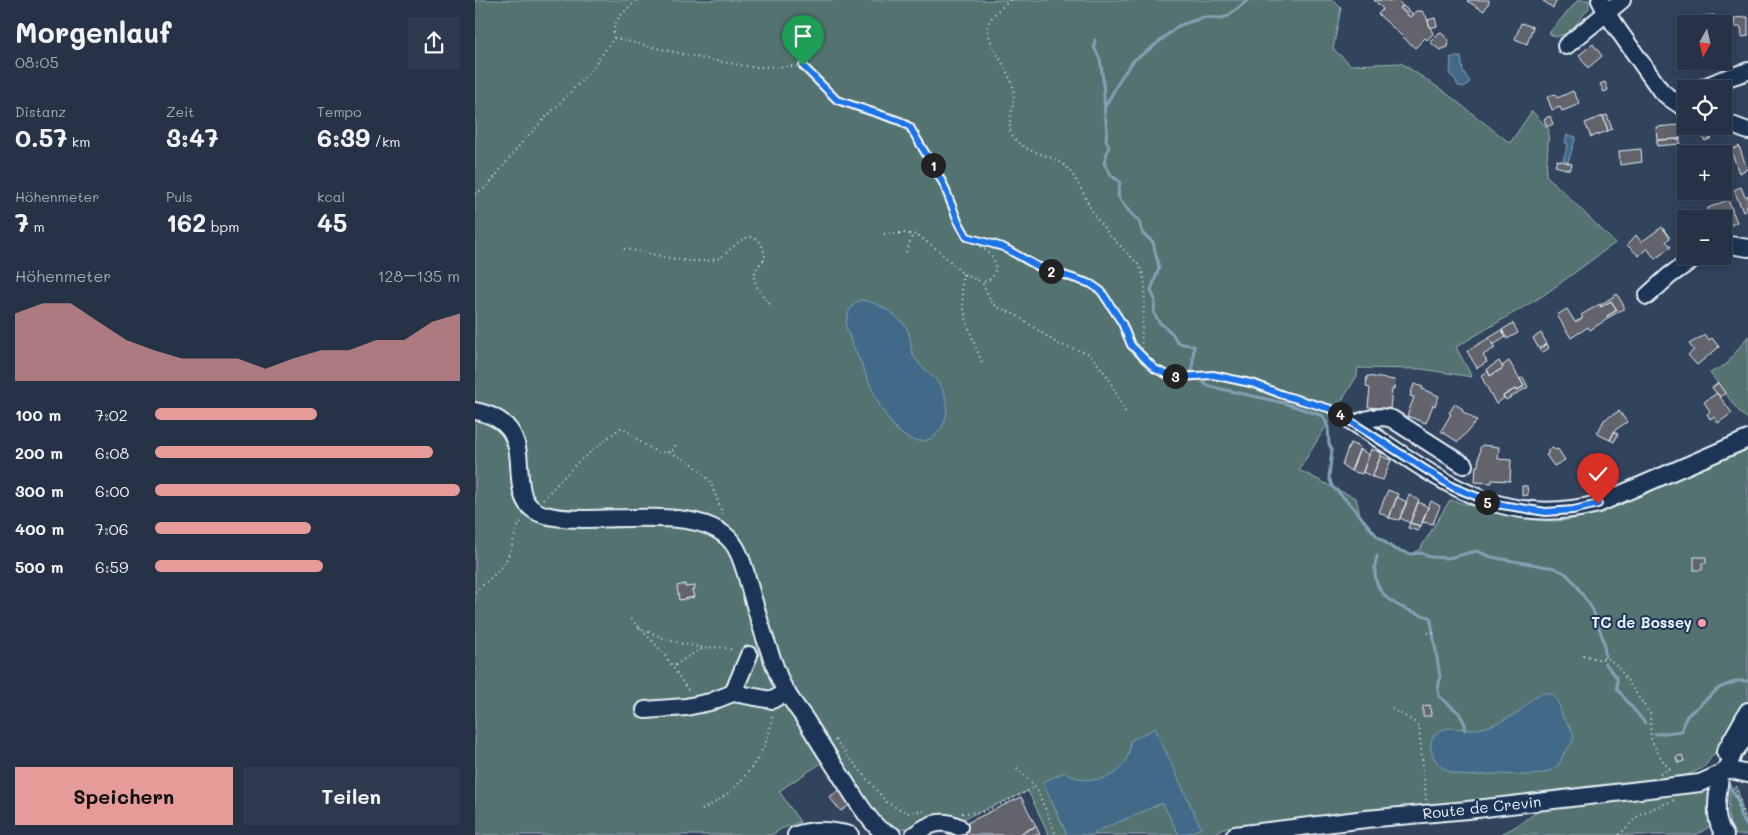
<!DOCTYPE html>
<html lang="de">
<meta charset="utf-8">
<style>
:root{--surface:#263246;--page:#2e3a4d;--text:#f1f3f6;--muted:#a4aab3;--line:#424d5f;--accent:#e69b98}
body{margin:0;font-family:Mali,sans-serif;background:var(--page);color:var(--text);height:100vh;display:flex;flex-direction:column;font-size:19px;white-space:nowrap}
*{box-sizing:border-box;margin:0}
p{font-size:16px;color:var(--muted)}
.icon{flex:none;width:28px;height:28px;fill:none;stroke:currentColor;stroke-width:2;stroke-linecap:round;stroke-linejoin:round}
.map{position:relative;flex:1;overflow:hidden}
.sheet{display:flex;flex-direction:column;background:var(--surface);width:475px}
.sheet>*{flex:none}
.needle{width:32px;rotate:188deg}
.buttons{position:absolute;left:1202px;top:15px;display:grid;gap:10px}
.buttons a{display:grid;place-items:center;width:55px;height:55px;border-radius:0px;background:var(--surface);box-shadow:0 2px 12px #0003,0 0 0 1px var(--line);font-size:25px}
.pin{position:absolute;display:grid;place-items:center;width:42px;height:42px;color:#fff;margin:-51px -21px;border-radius:50% 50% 50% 0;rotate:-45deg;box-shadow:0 0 5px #0007}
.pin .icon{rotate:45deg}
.km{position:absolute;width:25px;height:25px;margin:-12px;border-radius:50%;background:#222;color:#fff;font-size:14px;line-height:25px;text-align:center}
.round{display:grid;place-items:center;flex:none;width:52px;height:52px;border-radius:0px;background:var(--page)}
.headline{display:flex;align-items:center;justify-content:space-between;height:85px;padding:0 15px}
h1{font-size:28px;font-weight:700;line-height:38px}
.metrics{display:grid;grid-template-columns:repeat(3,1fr);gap:8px;height:85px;padding:5px 15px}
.metrics div{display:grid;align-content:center}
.metrics b{font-size:25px;font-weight:700}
.metrics small{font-size:14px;font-weight:400}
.metrics p{font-size:14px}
.chart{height:140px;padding:10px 15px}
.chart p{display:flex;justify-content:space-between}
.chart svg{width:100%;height:90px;margin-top:5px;fill:var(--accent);opacity:.7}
.primary-button{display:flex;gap:10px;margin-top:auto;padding:10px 15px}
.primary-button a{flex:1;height:58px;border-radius:0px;background:var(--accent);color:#111;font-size:20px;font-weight:700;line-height:58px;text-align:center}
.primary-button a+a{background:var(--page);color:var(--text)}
ul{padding:0 15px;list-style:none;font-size:16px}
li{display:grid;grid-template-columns:80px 60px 1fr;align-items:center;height:38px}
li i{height:12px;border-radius:6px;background:var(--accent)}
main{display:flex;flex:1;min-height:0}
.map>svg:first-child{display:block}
</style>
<main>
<section class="sheet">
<div class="headline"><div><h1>Morgenlauf</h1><p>08:05</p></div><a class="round"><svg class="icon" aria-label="share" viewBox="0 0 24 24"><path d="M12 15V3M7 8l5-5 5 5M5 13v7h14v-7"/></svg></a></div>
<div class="metrics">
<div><p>Distanz</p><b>0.57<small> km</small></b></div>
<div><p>Zeit</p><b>3:47</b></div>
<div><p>Tempo</p><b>6:39<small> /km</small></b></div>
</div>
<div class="metrics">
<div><p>Höhenmeter</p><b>7<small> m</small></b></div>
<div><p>Puls</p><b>162<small> bpm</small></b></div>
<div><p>kcal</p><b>45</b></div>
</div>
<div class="chart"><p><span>Höhenmeter</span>128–135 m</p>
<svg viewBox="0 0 160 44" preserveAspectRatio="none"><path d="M0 44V11L10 6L20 6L30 15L40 24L50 29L60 33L70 33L80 33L90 38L100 33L110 29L120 29L130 24L140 24L150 15L160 11V44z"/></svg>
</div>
<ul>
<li><b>100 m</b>7:02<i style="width:53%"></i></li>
<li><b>200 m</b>6:08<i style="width:91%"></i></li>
<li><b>300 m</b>6:00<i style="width:100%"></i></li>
<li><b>400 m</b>7:06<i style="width:51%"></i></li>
<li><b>500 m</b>6:59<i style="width:55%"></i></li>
</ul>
<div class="primary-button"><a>Speichern</a><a>Teilen</a></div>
</section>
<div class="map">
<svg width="1273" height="835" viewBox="0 0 1273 835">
<rect width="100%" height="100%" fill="#32435d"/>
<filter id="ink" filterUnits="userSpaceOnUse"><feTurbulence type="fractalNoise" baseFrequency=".02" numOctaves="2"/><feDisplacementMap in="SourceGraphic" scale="10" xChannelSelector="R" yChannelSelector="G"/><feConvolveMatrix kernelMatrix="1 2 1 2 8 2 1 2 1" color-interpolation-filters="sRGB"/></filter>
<g filter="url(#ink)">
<path fill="#537270" stroke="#9eb2b4" d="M 0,0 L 858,0 L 866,8 L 858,49 L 876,65 L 926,63 L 967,90 L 1035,143 L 1057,111 L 1074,130 L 1071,175 L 1140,243 L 1069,295 L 981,347 L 997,377 L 947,369 L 883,368 L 882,376 L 824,470 L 863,490 L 881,498 C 883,505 884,514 888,521 C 897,536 919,551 936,554 L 945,549 L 975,500 C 1009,509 1044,521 1080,521 C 1114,520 1144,504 1174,491 C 1207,477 1240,463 1273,449 L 1273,698 L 1241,751 L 1229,767 L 1215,774 L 1164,784 L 752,827 L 736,835 L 574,835 L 553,791 L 488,819 L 478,814 L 457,819 L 421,831 L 409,824 L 360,754 L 304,791 L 325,822 L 306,829 L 297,835 L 0,835 Z
M 1103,0 L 1114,0 L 1114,8 L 1094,33 L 1080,37 L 1074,33 Z
M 1273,336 L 1273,419 L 1266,414 L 1235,373 L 1252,364 Z
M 1262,787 L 1269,815 L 1273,822 L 1273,835 L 1261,835 C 1250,821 1254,806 1255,789 Z
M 1238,790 L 1234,827 L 1221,835 L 1024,835 L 1040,827 L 1068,808 L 1199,793 Z"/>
<path fill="#406b88" stroke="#83a1b5" d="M 976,57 L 986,57 L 988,71 L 995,82 L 989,87 L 983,86 L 980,79 L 975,75 Z
M 1092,135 L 1101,137 L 1093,162 L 1088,160 L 1093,144 L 1090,143 Z
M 385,300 C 400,300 430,318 434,333 C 436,340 435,348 438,355 C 446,370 463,376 469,393 C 481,427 451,459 421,429 C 405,411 396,387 387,365 C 381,353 375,340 371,327 C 371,315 375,306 385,300 Z
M 1069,693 L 1077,694 C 1080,698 1083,702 1085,707 C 1086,710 1086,714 1088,718 C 1091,723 1096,726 1098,734 C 1100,742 1093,747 1089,753 C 1087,757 1086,761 1084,764 C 1069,780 1041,774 1022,774 C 1006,774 988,779 973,771 C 959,764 948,744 963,732 C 974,724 988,731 1000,729 C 1007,729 1015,726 1022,723 C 1029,720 1039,715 1045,711 C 1055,703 1055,697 1069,693 Z
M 680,728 L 726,828 L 717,832 L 704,835 L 688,804 L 685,804 L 620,832 L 621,835 L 592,835 L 568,782 L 590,772 C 617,790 656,777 655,741 Z"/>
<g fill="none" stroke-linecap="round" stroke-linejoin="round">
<path stroke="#83a1b5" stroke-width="3" d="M 620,40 L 619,47 L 625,59 L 628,79 L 630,116 L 632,129 L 631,140 L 634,146 L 629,163 L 636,175 L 645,182 L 643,196 L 653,210 L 664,221 L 668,234 L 678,242 L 684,268 L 676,290 L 680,300 L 679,314 L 685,323 L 697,333 L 703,343 L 719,346 L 717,372 L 718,374
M 631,105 L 647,76 L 659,60 L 675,49 L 703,26 L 729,17 L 746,18 L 753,16 L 773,0
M 727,381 L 733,386 L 809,403 L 848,416 L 853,427 L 854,444 L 857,450 L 854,477 L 857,486 L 876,505 L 902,536 L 919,549 L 936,554 L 946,553 L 955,557 L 973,558 L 1002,551 L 1016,557 L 1079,568 L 1090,573 L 1099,582 L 1118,610 L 1129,642 L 1130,657
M 902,556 C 891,595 922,608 954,617 L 956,621 L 965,677 L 963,690 L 964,696 L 970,701 L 984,713 L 990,724 L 990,730
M 1130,663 L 1142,678 L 1142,689 L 1170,723
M 1180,734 L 1207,731 L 1208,724 L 1212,716 L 1244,688 L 1262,681 L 1273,681
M 1253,783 L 1263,801 L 1265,816 L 1273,828"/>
</g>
<path fill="#63646c" stroke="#e8f1f8" d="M 899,0 L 919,1 L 922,0 L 928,6 L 925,8 L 935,17 L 942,11 L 947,11 L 951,16 L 958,34 L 952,40 L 950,38 L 940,48 L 903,14 L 908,9 Z
M 993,0 L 1014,0 L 1014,2 L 1009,11 L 992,1 Z
M 1067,0 L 1082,0 L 1078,8 Z
M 928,6 L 938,14 L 935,17 L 925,8 Z
M 1239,15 L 1240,24 L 1214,24 L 1213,20 L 1221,20 L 1221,17 Z
M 1273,17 L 1273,36 L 1267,37 L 1266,27 L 1260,27 L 1259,18 Z
M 960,18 L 962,26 L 955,28 L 953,20 Z
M 1046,23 L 1058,27 L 1052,44 L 1040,39 Z
M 965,32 L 974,40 L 973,47 L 965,50 L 955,42 Z
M 1118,44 L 1127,56 L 1113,68 L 1104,55 Z
M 1130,82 L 1133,90 L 1129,92 L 1125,84 Z
M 1098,91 L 1105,104 L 1087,111 L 1085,107 L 1077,110 L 1072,97 L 1080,94 L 1082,98 Z
M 1132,115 L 1137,129 L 1133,131 L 1128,116 Z
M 1075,116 L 1078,124 L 1072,127 L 1069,119 Z
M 1128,116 L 1133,131 L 1116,137 L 1110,123 Z
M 1204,125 L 1205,139 L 1182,140 L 1181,127 Z
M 1232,131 L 1237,138 L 1230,141 L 1226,135 Z
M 1205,139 L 1205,144 L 1182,146 L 1182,140 Z
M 1264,146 L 1272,169 L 1264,173 L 1256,150 Z
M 1166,149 L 1167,162 L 1145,165 L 1144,151 Z
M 1082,160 L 1097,164 L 1095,170 L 1080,166 Z
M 1266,187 L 1270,197 L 1273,195 L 1273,205 L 1271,206 L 1273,210 L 1268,212 L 1259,190 Z
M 1253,200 L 1262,222 L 1252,227 L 1249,219 L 1239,219 L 1233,210 L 1233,208 Z
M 1187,227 L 1195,238 L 1191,241 L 1196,247 L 1180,259 L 1172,248 L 1164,256 L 1152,245 L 1161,235 L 1166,242 Z
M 1142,294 L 1150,308 L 1133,318 L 1132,316 L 1142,310 L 1136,301 L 1126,307 L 1125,305 Z
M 1136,301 L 1142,310 L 1132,316 L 1134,318 L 1115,330 L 1113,327 L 1096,338 L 1082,315 L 1092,309 L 1100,322 L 1108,318 L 1106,315 L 1125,304 L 1126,307 Z
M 1038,323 L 1043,333 L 1032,339 L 1027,330 Z
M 1027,330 L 1031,337 L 1018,345 L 1014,338 Z
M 1066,333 L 1072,344 L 1064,349 L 1058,338 Z
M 1230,335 L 1234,340 L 1237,338 L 1244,347 L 1222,365 L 1213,355 L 1219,350 L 1214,344 Z
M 1014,338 L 1020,348 L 1008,355 L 1012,362 L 1002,368 L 992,351 Z
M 1072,344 L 1074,348 L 1067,353 L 1064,349 Z
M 1024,361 L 1028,368 L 1015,376 L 1012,369 Z
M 1034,361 L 1049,386 L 1041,391 L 1040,389 L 1028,396 L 1029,398 L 1021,404 L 1006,376 L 1013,371 L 1015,376 L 1028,368 L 1027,366 Z
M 892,376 L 920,380 L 919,389 L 917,389 L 915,409 L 893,407 L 895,388 L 891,387 Z
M 1048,377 L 1053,387 L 1031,400 L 1028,396 L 1040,389 L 1041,391 L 1049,386 L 1045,379 Z
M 1243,383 L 1250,393 L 1245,397 L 1237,388 Z
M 939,384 L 948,387 L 947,389 L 964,396 L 960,406 L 958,405 L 951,423 L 932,416 L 939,397 L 935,396 Z
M 1242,393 L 1257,413 L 1243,423 L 1239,417 L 1235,419 L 1232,414 L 1235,411 L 1229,402 Z
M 980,404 L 988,409 L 987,411 L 1002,421 L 983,442 L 966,431 L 976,414 L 974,413 Z
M 1144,411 L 1152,422 L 1140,430 L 1135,440 L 1122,434 L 1129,420 Z
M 1139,432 L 1143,434 L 1139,442 L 1135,440 Z
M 875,443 L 885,447 L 876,471 L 867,465 Z
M 1007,445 L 1024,447 L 1023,459 L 1036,460 L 1035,481 L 1017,480 L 1017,483 L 1000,482 L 1001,466 L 1003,466 L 1005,448 Z
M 1078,448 L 1080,450 L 1083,449 L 1090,460 L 1079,466 L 1071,455 L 1073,454 L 1073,450 Z
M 885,449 L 894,455 L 887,474 L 876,471 Z
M 896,449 L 907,453 L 897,477 L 888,472 Z
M 906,456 L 916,460 L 908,480 L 897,477 Z
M 1047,486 L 1052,486 L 1053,495 L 1047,496 Z
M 913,490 L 923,494 L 914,518 L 904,512 Z
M 934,495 L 944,500 L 935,523 L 925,518 Z
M 922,497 L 932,502 L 924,520 L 914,518 Z
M 956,501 L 965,506 L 958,524 L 947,522 Z
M 943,502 L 953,507 L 946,526 L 935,523 Z
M 935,523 L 946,526 L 943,531 L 933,528 Z
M 1219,557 L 1231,557 L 1231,563 L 1227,563 L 1227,570 L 1219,570 Z
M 210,584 L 210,587 L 220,586 L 220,589 L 217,590 L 219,597 L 204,600 L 202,586 Z
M 955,705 L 956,716 L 948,716 L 948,706 Z
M 1207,755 L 1209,761 L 1203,763 L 1201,757 Z
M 370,787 L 379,802 L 366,811 L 354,797 Z
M 546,797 L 561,826 L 543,835 L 472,835 L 471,833 Z
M 561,826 L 565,835 L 543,835 Z"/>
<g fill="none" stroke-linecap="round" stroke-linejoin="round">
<defs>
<path id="minor" d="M 1125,0 L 1132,14 L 1186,91 L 1196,99 L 1211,109
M 1091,46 L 1147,0
M 1225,89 L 1246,80 L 1273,71
M 1249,122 L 1273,131
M 1249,244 L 1273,248
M 1172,296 L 1194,276 L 1222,256
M 0,411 C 76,426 18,501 70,515 C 120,529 232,497 261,548 C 270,564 273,584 279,602 C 286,628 295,654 305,680 C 311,695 323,708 332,722 C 344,742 357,762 370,782 C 380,798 390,815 403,828 C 407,832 412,833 417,835
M 876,421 C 959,473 1017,531 1123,504 L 1273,439
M 881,424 C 893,418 904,415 917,419 L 989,465
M 258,693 L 274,655
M 170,710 L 211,707 L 235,702 L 258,693 L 297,700 L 312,692
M 1250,752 L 1273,711
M 1252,769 L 1273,774
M 1245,774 C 1244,794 1236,819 1250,835
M 321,835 C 340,829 356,830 375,835
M 439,835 C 454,824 466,818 484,827
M 760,835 L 891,819 L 993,810 L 1225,783 L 1245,774 L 1252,769 L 1259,752 L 1273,734"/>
</defs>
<use href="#minor" stroke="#e8f1f8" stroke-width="20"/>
<path stroke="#e8f1f8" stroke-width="2" stroke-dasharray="1 4" stroke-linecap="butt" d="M 535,0 C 527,8 512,17 513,29 C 513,44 534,70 538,87 C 542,102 530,123 537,135 C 548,155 576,152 591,167 C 605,181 611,203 622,219 C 633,235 647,247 660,261 C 687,289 647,348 681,370 C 700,382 720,373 740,375 C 764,379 786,388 809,395 C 828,401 848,404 866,414
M 139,38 L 225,58 L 276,67 L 328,66 L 336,72 L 361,100 L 425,121 L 435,127 L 468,183 L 483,221 L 492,237 L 528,247 L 562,267 L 595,276 L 616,284 L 625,291 L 647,323 L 656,345 L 669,358
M 0,194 L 12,187 L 48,141 L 112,75 L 139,38 C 137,18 149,13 162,0
M 409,234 L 429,233 L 442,235 L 462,249 L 488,274 L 507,282
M 493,238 C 504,246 526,256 519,273 C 517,279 512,281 507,282 L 516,301 L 522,307 L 541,315 L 583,344 L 615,354 L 633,377 L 651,414
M 149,249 C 177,252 217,268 244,258 C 255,253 262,238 276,237 C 285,237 289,249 290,257 C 288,262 283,266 281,270 C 274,283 290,298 297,307
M 431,252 L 438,234
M 488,274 C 483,305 496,336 508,365
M 195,452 L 218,464 L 235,481 L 249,518
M 68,499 L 102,463 L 145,428 L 148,428 C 161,437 182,460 198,450 L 202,442
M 0,592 C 11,582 27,570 33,556 C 39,544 39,530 48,519
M 156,619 L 187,651 L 198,667
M 164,628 L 196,641 L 228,648
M 953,633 L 962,633
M 1108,655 L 1122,659 L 1134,659 L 1144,668 L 1175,714 L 1176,740 L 1187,760 L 1196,770
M 213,690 L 198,667 C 222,650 230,643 260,650
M 917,709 L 937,720 L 944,727 L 951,800
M 360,740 L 412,803 L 433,813 L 452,810
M 542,768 L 561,787 L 581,835
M 1185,773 L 1195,769
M 1261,786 C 1260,795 1268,816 1273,823
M 227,810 C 235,805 243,801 251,795 C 272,779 298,741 297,713
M 487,813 L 509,812 L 561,787
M 1144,835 L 1165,814 L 1199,800"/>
<use href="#minor" stroke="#1d3557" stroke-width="16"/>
</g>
</g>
<g fill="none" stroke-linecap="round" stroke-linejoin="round" filter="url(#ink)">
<defs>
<path id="route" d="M 328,66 L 362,100 L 425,121 L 435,127 L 468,183 L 483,221 L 492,237 L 528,247 L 562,266 L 616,284 L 626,291 L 647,323 L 656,345 L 680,369 L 691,374 L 704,377 L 738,375 L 780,384 L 808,395 L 856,409 L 978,487 L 1020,504 L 1071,512 L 1098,510 L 1123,504"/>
</defs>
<use href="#route" stroke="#fff" stroke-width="10"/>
<use href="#route" stroke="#1a73e8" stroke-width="6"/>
</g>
<circle fill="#ff9aa2" stroke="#1d3557" stroke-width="2" cx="1227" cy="623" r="5"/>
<g text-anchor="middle" stroke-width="4" stroke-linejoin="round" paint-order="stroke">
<g font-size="15" font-weight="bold" fill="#e8f1f8" stroke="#1d3557" text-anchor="end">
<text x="1217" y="628">TC de Bossey</text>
</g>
<g font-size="15" fill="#e8f1f8" stroke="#1d3557">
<text transform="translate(1007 808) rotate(-6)" y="5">Route de Crevin</text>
</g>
</g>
</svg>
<div class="buttons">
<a><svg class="needle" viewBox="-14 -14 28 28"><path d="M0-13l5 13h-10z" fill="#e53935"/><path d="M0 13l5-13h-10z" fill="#a4aab3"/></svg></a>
<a><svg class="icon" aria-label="locate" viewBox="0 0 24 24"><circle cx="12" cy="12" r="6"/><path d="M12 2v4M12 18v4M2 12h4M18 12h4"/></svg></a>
<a>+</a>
<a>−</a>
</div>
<div class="pin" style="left:328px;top:66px;background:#1e9e55"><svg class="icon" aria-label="arrive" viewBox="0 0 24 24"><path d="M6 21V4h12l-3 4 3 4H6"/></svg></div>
<div class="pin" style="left:1123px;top:504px;background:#d93025"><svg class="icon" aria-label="check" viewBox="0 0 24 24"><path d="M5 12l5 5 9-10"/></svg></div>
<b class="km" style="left:458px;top:165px">1</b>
<b class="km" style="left:576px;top:271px">2</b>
<b class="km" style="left:700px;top:376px">3</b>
<b class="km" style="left:865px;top:414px">4</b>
<b class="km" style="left:1012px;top:502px">5</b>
</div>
</main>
